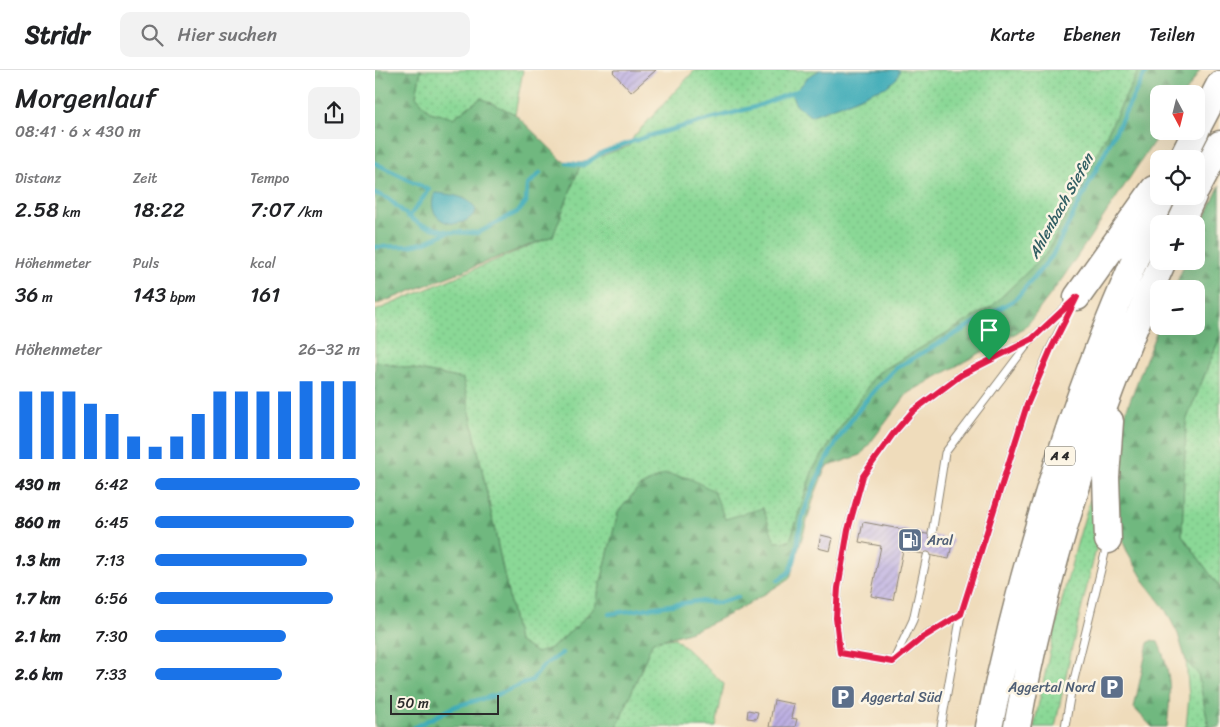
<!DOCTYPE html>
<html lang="de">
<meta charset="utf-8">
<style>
:root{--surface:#fff;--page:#f2f2f2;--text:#202124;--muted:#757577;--line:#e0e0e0;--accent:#1a73e8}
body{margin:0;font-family:Sriracha,sans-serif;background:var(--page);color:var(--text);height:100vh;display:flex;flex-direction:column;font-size:19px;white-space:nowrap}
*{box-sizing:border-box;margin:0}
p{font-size:16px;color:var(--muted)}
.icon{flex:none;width:28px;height:28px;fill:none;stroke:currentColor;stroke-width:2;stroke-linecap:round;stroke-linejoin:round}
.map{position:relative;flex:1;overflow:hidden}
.sheet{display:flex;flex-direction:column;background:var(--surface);width:375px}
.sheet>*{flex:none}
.needle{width:32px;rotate:173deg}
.tools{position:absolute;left:775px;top:15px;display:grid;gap:10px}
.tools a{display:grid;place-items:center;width:55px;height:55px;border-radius:10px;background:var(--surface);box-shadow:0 5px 20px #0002;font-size:25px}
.scale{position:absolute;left:15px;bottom:12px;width:109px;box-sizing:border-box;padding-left:5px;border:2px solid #2b2b2b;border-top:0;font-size:14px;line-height:18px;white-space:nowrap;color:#2b2b2b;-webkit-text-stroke:4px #fcf5e5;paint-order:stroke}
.pin{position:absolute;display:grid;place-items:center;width:42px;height:42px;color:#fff;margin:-51px -21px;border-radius:50% 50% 50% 0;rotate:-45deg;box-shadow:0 0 5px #0007}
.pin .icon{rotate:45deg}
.round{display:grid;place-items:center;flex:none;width:52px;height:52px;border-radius:10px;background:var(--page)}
.headline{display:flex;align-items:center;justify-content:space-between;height:85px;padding:0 15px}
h1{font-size:28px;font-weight:600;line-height:38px}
.figures{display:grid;grid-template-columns:repeat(3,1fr);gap:8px;height:85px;padding:5px 15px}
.figures div{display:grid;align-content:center}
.figures b{font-size:21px;font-weight:600}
.figures small{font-size:14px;font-weight:400}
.figures p{font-size:14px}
.chart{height:140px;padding:10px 15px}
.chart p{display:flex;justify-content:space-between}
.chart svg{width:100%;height:90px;margin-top:5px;stroke:var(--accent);stroke-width:6}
ul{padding:0 15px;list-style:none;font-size:16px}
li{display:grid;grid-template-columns:80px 60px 1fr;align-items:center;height:38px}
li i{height:12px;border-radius:6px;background:var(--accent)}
header{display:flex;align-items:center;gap:30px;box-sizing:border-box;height:70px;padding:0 25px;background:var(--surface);border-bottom:1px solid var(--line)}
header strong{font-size:24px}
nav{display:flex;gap:28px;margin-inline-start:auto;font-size:18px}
.search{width:350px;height:45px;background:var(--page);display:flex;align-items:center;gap:12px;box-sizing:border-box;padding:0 18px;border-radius:10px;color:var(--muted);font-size:19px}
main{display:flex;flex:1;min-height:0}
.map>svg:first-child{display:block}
</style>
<header>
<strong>Stridr</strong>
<div class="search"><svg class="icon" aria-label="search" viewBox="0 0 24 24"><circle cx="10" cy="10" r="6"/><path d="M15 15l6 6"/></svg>Hier suchen</div>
<nav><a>Karte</a><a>Ebenen</a><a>Teilen</a></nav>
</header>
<main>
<section class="sheet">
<div class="headline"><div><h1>Morgenlauf</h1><p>08:41 · 6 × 430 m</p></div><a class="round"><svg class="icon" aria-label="share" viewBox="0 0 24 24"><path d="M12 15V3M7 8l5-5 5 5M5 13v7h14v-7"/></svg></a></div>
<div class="figures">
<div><p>Distanz</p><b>2.58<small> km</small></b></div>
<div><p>Zeit</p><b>18:22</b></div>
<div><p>Tempo</p><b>7:07<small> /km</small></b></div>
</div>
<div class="figures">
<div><p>Höhenmeter</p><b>36<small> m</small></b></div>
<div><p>Puls</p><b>143<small> bpm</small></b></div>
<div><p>kcal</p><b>161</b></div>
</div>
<div class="chart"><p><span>Höhenmeter</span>26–32 m</p>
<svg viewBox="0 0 160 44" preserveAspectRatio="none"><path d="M5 44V11M15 44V11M25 44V11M35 44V17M45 44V22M55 44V33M65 44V38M75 44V33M85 44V22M95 44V11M105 44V11M115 44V11M125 44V11M135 44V6M145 44V6M155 44V6"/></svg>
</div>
<ul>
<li><b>430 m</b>6:42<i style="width:100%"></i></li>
<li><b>860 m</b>6:45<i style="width:97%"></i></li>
<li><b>1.3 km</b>7:13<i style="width:74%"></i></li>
<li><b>1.7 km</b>6:56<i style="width:87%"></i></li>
<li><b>2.1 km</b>7:30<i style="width:64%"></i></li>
<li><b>2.6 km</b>7:33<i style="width:62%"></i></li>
</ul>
</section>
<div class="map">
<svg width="845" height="657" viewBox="0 0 845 657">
<defs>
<pattern id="grass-dots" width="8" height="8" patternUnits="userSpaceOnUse" patternTransform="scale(1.25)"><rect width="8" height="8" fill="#8ad896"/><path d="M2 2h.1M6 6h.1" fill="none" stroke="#77ba81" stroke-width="1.8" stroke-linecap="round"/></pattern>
<pattern id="forest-firs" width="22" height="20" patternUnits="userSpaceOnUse" patternTransform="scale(1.25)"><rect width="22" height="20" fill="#6fb87f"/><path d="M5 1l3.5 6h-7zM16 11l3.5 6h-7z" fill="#5b9668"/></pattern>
<pattern id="building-hatch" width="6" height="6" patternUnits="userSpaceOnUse" patternTransform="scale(1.25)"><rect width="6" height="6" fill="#b8aae3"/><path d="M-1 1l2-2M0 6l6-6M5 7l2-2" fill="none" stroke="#968bb8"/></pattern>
</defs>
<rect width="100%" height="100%" fill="#fcf5e5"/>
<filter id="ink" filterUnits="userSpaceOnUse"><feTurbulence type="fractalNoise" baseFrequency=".02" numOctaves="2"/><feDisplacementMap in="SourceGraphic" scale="10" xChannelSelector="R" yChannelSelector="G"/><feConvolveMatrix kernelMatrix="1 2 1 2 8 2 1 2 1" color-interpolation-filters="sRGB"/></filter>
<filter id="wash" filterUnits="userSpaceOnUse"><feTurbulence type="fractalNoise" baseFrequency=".0096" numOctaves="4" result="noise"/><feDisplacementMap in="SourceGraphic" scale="20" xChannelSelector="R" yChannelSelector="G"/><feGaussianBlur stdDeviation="1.12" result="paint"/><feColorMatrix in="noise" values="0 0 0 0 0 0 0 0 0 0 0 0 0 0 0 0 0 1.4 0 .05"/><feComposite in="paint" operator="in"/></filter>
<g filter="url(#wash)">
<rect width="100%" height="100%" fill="#efdcbb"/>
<path fill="url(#grass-dots)" stroke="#5a8260" d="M 46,0 L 148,0 L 140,44 L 106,28 L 78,48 L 55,42 L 41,26 Z
M 320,0 L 764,0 L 672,183 L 616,237 L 501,304 L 438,399 L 415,471 L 400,472 L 350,449 L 314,408 L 290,404 L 264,417 L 243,442 L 220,537 L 202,556 L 178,577 L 162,584 L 143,571 L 88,309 L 0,291 L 0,241 L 178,166 L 206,93 L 254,76 L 259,66 Z
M 845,267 L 845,518 L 807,465 L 811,351 Z
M 715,430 L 717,430 L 722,475 L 696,582 L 680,657 L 659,657 C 674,581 692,504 715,430 Z
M 300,568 L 349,614 L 341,657 L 242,657 L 278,571 Z
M 811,591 L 823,604 L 833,653 L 831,657 L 811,657 L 814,627 Z"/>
<path fill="url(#forest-firs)" stroke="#4d7255" d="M 0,0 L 46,0 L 41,26 L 55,42 L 78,48 L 106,28 L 140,44 L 188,91 L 206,93 L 178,166 L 0,235 Z
M 764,0 L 825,0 L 810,24 L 784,24 L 784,61 L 786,61 L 687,209 L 650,258 L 533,323 L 486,385 L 451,397 L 440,424 L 415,508 C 373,535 328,563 278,571 L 242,657 L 0,657 L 0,291 L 88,309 L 143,571 L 162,583 L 178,577 L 202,556 L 220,537 L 243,442 L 264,417 L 290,404 L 314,408 L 339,421 L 350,449 L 388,438 L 400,472 L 415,471 L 438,399 L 501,304 L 616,237 L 672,183 Z
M 845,115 L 845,267 L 811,351 L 807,465 L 845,518 L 845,657 L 831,657 L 833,653 L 823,604 L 811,591 L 803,564 L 790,539 L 771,514 L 752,481 L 745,465 L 742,380 L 751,341 L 784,255 L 821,256 L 821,219 L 799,219 L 811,191 L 821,191 L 821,167 Z
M 777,570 L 783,572 C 797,603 796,624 792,657 L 777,657 L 759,638 L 773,573 Z"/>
<path fill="#3aaab7" stroke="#326a71" d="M 445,0 L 525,0 L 522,8 L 511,17 L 496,22 L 476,31 L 435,46 L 421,35 L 417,26 L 434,6 Z
M 60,123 C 73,124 97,126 101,141 C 87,165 47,152 60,123 Z"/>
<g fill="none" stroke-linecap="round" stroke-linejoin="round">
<path stroke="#3aaab7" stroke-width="4.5" d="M 0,93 L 54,120 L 34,147 L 46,155 L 74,162 L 103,163 L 144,141 L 151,132 L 152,116 L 165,103
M 192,93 L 208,95 L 228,82 L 273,66 L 380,37 L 427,19
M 0,123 L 14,129 L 34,147
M 0,177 L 33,176 L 49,173 L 73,162
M 403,510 C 406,508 410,506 412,504 C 423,493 422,467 426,453 C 442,395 478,339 521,298 L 641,229 L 677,186 L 772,0
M 234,544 L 323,531 L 343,533 L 363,527
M 40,657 L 81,636 L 121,625 L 157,610 L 168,596 L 187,583"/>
</g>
<g id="blocks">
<path fill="url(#building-hatch)" d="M 240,0 L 281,0 L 256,22 L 238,2 Z
M 488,452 L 578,469 L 574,489 L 528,480 L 518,530 L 496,526 L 506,476 L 484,472 Z
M 446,465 L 458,468 L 455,481 L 443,478 Z
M 399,630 L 419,634 L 416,648 L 422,649 L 420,657 L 394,657 Z
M 373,640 L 383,642 L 381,649 L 372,648 Z"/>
</g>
</g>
<g filter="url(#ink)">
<use href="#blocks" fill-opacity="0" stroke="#8d8473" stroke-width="1"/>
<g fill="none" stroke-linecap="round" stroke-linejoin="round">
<defs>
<path id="service" d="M 557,464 L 570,383 L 655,271
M 586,544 L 547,568 L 518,592 L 465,583 L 461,548 L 463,518 L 473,460 L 488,406 L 518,364 L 538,341 L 586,305 L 657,269 L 698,230
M 519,590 L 538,550 L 552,486
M 566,657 L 586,544 L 652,335 L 675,279 L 699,231
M 690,657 L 696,622 L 732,475"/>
<path id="motorway" d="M 821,60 L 845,14
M 807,89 L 821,61
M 821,120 L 845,74
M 805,154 L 818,126
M 702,227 L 779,119
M 733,470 L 731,407 L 735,351
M 614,657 C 646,502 690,351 753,206 C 764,179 775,152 788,126
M 642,657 C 670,497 722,339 788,191"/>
</defs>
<use href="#service" stroke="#8d8473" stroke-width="9"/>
<use href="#motorway" stroke="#8d8473" stroke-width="29"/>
<use href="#service" stroke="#fff" stroke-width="7"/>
<use href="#motorway" stroke="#fff" stroke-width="26"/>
</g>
</g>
<g fill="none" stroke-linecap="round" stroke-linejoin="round" filter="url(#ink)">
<defs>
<path id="route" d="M 702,227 L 676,279 L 652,335 L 586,544 L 547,568 L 518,592 L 465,583 L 461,548 L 463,518 L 473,460 L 488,406 L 518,364 L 538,341 L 586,305 L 657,269 Z"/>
</defs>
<use href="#route" stroke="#fff" stroke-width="10"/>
<use href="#route" stroke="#e11d48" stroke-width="6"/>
</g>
<defs>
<symbol id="fuel-square" viewBox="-11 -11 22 22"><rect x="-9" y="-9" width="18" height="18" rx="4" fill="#5c6f8a" stroke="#fcf5e5"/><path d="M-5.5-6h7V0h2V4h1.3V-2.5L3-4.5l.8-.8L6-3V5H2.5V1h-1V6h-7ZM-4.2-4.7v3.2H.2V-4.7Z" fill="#fff"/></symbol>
<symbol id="parking-square" viewBox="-11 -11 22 22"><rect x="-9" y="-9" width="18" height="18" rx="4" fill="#5c6f8a" stroke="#fcf5e5"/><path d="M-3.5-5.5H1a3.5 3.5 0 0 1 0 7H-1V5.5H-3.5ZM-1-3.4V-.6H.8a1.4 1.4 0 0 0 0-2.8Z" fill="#fff"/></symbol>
</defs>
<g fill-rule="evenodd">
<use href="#fuel-square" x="521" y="456" width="28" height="28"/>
<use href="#parking-square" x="723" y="603" width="28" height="28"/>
<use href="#parking-square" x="454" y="613" width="28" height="28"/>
</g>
<g text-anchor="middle" stroke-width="5" stroke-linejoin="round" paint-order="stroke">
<rect fill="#fcf5e5" stroke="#6a6863" stroke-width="1" x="670" y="376.5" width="30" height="19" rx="4"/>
<g font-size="12" font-weight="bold" fill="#2b2b2b">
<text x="685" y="390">A 4</text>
</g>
<g font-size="14" fill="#4e5e75" stroke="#fcf5e5" text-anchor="start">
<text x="552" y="475">Aral</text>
<text x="720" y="622" text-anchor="end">Aggertal Nord</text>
<text x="486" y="632">Aggertal Süd</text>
</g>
<g font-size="15" font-style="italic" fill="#315e63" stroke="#fcf5e5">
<text transform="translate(686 136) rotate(-61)" y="5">Ahlenbach Siefen</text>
</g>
</g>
</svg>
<div class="tools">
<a><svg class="needle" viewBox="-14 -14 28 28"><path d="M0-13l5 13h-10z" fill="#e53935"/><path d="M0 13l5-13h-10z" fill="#757577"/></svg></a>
<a><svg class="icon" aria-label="locate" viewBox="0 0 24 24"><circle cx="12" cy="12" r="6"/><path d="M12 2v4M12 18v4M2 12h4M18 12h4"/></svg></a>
<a>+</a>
<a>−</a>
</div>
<div class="scale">50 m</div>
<div class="pin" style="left:614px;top:290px;background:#1e9e55"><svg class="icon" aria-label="arrive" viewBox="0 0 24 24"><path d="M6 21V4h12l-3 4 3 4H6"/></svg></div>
</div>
</main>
